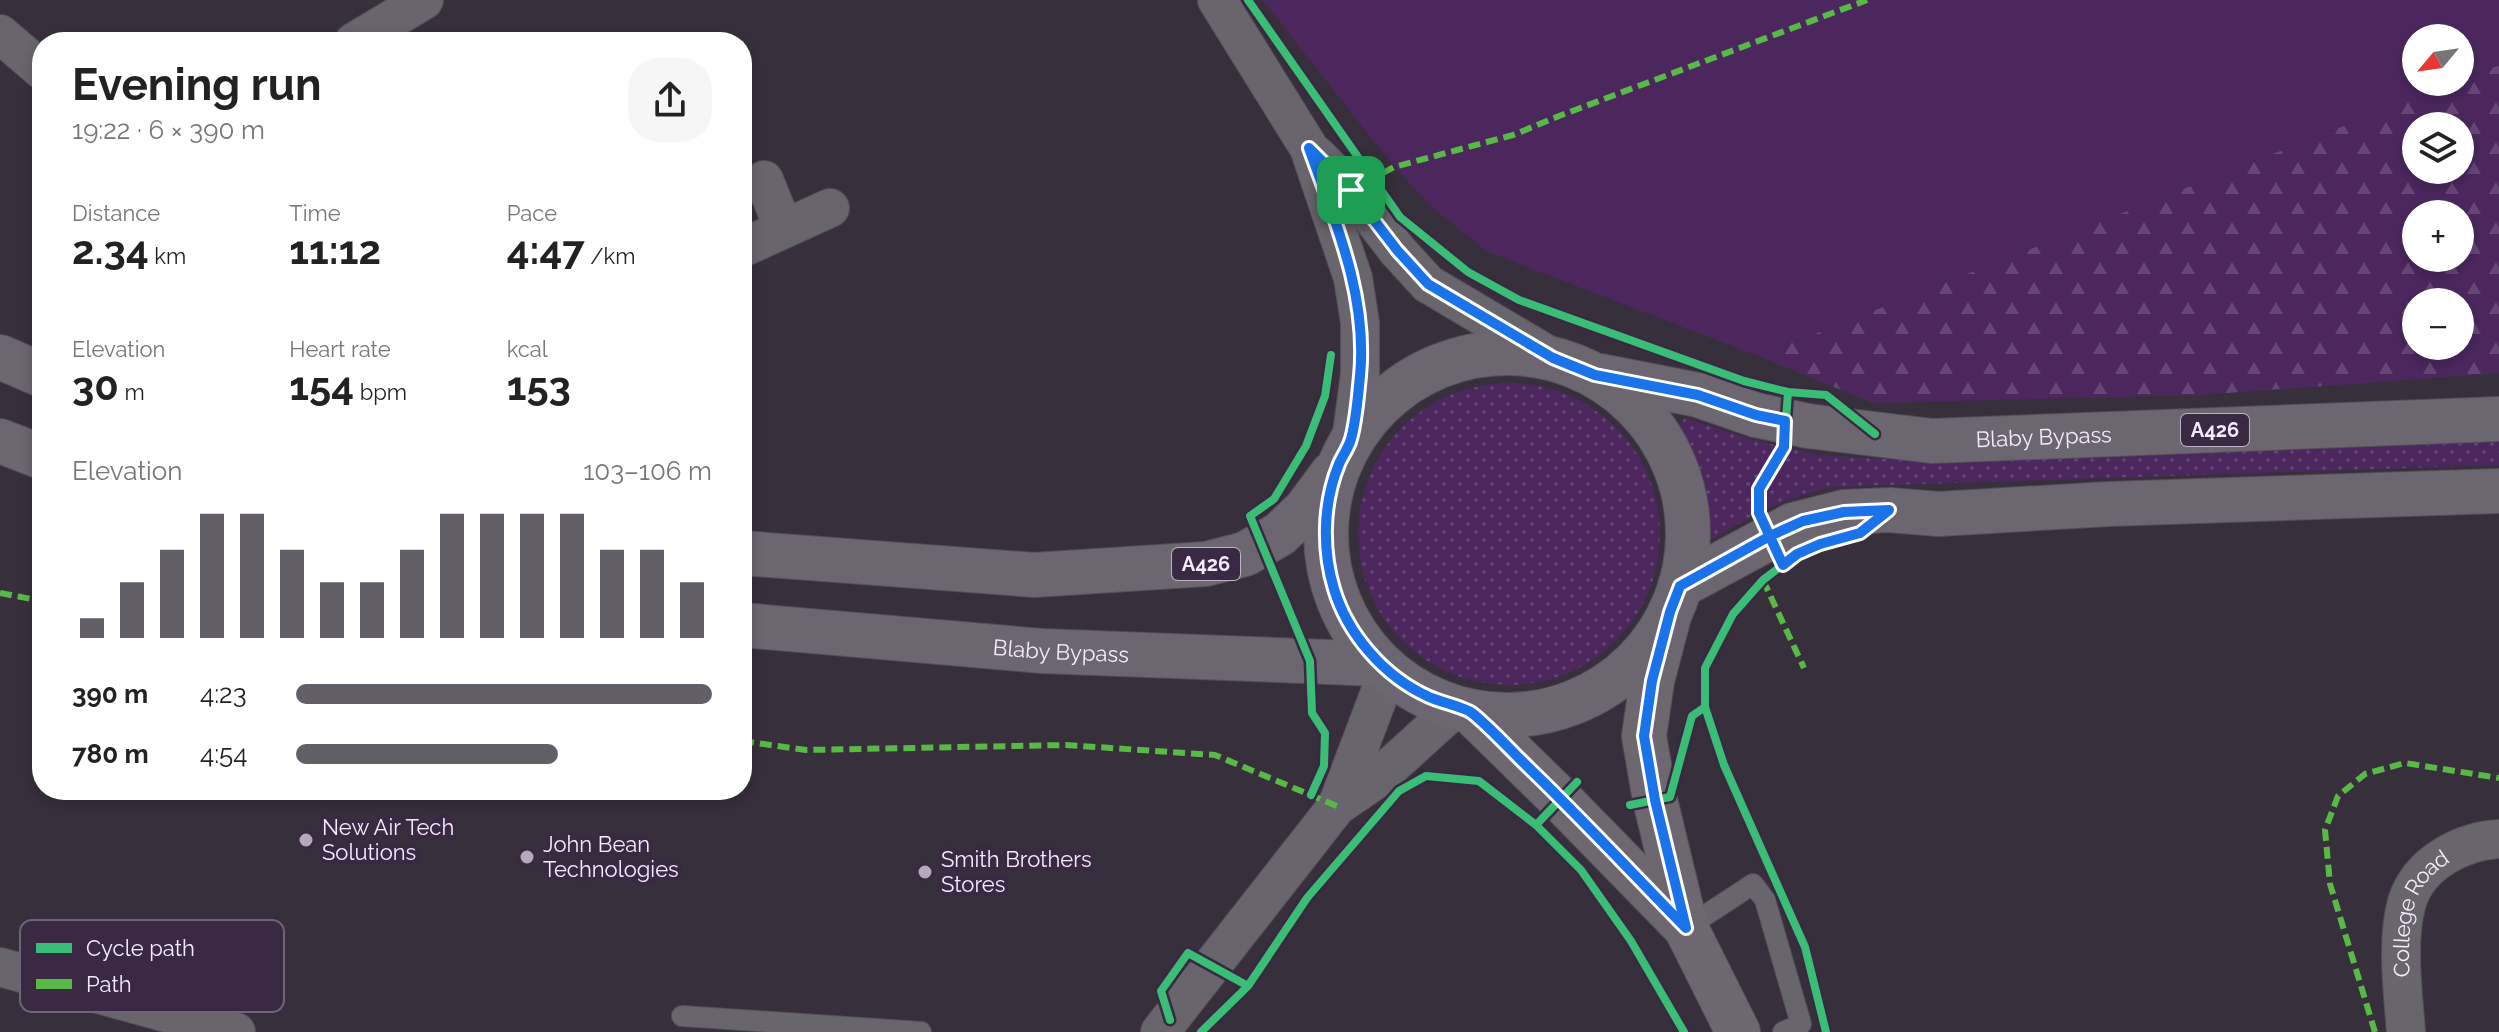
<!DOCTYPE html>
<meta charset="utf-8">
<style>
:root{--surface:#fff;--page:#f6f6f6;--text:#222;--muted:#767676;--accent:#635f66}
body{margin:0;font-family:Raleway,sans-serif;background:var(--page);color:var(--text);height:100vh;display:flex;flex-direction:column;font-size:30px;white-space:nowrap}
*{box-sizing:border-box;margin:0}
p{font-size:26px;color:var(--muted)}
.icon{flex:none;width:44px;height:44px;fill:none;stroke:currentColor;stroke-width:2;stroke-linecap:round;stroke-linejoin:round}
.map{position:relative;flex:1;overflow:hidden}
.side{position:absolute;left:32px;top:32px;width:720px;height:768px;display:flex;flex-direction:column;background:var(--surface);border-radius:32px;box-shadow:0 4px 12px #0003}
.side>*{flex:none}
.needle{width:52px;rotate:241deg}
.buttons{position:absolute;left:2402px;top:24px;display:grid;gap:16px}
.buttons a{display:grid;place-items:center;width:72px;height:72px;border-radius:50%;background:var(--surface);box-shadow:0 4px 12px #0003;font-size:40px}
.pin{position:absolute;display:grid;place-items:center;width:68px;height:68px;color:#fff;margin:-34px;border-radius:16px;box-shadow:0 4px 12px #0006}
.round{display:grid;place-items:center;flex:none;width:84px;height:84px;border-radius:32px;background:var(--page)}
.headline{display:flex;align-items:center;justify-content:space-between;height:136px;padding:0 40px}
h1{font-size:44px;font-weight:700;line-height:60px}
.figures{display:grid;grid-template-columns:repeat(3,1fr);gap:12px;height:136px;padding:8px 40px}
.figures div{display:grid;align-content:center}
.figures b{font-size:40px;font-weight:700}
.figures small{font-size:22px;font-weight:400}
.figures p{font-size:22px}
.chart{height:224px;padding:16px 40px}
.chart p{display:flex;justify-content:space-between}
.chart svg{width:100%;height:144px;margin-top:8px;stroke:var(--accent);stroke-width:6}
ul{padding:0 40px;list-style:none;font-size:26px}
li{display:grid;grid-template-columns:128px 96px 1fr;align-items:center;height:60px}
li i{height:20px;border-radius:10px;background:var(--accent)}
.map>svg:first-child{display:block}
</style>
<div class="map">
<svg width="2499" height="1032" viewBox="0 0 2499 1032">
<defs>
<pattern id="grass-dots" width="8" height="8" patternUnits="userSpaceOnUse" patternTransform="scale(2)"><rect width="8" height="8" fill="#4b275e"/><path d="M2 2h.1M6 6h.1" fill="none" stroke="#664676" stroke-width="1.8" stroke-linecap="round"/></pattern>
<pattern id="forest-firs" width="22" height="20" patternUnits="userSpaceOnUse" patternTransform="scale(2)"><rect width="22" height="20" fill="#4b275e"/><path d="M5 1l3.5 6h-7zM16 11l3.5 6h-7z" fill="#664676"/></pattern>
</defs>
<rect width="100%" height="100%" fill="#382f3c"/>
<path fill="url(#grass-dots)" d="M1358 534a151 151 0 1 1 302 0a151 151 0 1 1-302 0Z
M 1685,418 L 1751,439 L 1818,455 L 1919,461 L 2156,455 L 2499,442 L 2499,465 L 1833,487 C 1784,497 1752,515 1709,541 C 1708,497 1701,466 1676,428 Z"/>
<path fill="url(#forest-firs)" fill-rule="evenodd" d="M 2499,65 L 2499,373 L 2200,395 L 1873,403 L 1758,356 L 2455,82 L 2460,82 L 2460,80 ZM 2416,126 L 2460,126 L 2460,170 L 2416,170 ZM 2416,214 L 2460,214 L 2460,258 L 2416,258 ZM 2416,302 L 2460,302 L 2460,346 L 2416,346 Z"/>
<path fill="#4b275e" d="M 1263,0 L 2499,0 L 2499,65 L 2460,80 L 2460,38 L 2416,38 L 2416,82 L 2455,82 L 1758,356 L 1488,252 L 1428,204 L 1375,143 Z"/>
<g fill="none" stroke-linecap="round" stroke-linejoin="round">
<defs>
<path id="lane" d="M 1686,928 L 1753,884 L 1765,900 L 1801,1024 L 1783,1032
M 682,1016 L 921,1032"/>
<g id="street">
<path d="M 1217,0 L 1309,148 L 1353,278 L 1360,323 L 1360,374 L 1351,441"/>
<path d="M 0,34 L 42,70"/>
<path d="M 354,42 L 424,0"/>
<path d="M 1316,155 L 1351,190 L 1397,250 L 1428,284 L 1553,358"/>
<path d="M 764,180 L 784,229"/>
<path d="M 742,248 L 830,208"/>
<path d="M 1337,806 L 1388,671"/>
<path d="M 0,967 L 236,1032"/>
<path d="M 1160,1032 L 1337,806 L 1378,778 L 1455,708"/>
<path id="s1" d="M 2406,1032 C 2403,993 2396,940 2407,902 C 2419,863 2462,841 2499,839"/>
</g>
<path id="secondary" d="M 1670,612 L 1652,681 L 1644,736 L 1655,800 L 1686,928 L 1738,1032
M 1470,711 L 1561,800 L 1685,927"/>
<g id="primary">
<circle cx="1507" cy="534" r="181"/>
<path d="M 0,357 L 42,375"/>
<path id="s2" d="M 1601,376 L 1698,395 L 1756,415 L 1808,426 L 1932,441 L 2499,419"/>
<path d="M 0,441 L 42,457"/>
<path d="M 742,553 L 1034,575 L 1206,564 L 1245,554 L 1280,534 L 1306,509 L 1332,474"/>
<path d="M 1680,586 L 1793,525 L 1844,512 L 1889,510 L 1939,514 L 2109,504 L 2499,491"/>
<path id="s3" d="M 742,625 L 1042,651 L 1380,664"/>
</g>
</defs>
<use href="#lane" stroke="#554e5a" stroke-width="22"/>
<use href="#street" stroke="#554e5a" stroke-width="40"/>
<use href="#secondary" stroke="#554e5a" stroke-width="46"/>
<use href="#primary" stroke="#554e5a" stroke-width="46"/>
<use href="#lane" stroke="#69656c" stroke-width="20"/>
<use href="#street" stroke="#69656c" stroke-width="38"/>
<use href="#secondary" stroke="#6d676f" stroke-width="44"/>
<use href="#primary" stroke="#6b666f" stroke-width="44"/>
<path stroke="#58b947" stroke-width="6" stroke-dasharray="12 6" stroke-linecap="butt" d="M 1351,190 L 1394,167 L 1513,135 L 1559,116 L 1867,0
M 1763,580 L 1804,668
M 0,593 L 42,601
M 742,741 L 806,750 L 1066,745 L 1215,755 L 1337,806
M 2375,1032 L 2330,884 L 2325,830 L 2338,796 L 2365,774 L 2405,763 L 2499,778"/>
<defs>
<path id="cycleway" d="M 1248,0 L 1400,217 L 1468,272 L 1519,300 L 1744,381 L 1788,392 L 1826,395 L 1875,434
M 1783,565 L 1759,513 L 1759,489 L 1775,466 L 1784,447 L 1788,392
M 1311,795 L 1324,766 L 1325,733 L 1312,713 L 1310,661 L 1250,516 L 1274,499 L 1306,446 L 1325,396 L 1331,355
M 1630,805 L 1670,797 L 1692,716 L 1705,707
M 1536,825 L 1581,870 L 1631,941 L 1684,1032
M 1170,1020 L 1161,991 L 1188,953 L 1248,986
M 1201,1032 L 1248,986 L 1307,898 L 1399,791 L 1426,776 L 1479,781 L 1536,825 L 1577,782
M 1826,1032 L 1805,947 L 1724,765 L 1705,707 L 1705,668 L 1733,614 L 1763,580 L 1797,554 L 1820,544 L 1860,533 L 1889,510"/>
</defs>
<use href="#cycleway" stroke="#392942" stroke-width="13"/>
<use href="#cycleway" stroke="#3abd76" stroke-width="8"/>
</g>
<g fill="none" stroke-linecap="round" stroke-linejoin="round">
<defs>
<path id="route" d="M 1351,190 L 1309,148 C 1335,221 1368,296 1360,376 C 1358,395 1356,425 1350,442 C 1347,450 1342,457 1339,464 C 1323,503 1322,549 1334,589 C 1348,635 1384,676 1427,696 C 1439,702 1464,707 1472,713 C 1492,729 1510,750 1529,768 C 1583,820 1634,875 1686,928 L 1655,800 L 1644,736 L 1652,681 L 1670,612 L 1680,586 L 1770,536 L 1803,521 L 1844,512 L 1889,510 L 1860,533 L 1820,544 L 1797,554 L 1783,565 L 1759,513 L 1759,489 L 1784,447 L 1785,421 L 1756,415 L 1698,395 L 1595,375 L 1553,358 L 1428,284 L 1397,250 L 1351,190"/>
</defs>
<use href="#route" stroke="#fff" stroke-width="16"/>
<use href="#route" stroke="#1a73e8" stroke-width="10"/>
</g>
<g fill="#b3a9b9" stroke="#392942" stroke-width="3">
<circle cx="306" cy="840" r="8"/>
<circle cx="527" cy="857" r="8"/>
<circle cx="925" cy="872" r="8"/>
</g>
<g text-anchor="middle" stroke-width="8" stroke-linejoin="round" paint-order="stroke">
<g fill="#392942" stroke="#bdb1c4" stroke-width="2">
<rect x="2181" y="414" width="68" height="32" rx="6"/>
<rect x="1172" y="548" width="68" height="32" rx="6"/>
</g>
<g font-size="20" font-weight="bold" fill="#f5ebfc">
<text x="2215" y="437">A426</text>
<text x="1206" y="571">A426</text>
</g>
<g font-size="22" fill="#f5ebfc" stroke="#392942">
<text dy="8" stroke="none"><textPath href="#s2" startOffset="450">Blaby Bypass</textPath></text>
<text dy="8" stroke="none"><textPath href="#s3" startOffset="320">Blaby Bypass</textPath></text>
<text dy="8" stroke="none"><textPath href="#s1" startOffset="124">College Road</textPath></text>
</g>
<g font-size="22" fill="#f5ebfc" stroke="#392942" text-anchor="start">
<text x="322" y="835">New Air Tech<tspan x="322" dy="25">Solutions</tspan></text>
<text x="543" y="852">John Bean<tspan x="543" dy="25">Technologies</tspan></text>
<text x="941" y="867">Smith Brothers<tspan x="941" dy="25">Stores</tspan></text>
</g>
</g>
<rect x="20" y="920" width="264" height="92" rx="12" fill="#392942" stroke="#71637a" stroke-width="2"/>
<rect x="36" y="943" width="36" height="10" fill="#3abd76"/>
<rect x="36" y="979" width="36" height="10" fill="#58b947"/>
<g font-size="22" fill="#f5ebfc">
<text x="86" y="956">Cycle path</text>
<text x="86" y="992">Path</text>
</g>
</svg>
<div class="buttons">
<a><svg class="needle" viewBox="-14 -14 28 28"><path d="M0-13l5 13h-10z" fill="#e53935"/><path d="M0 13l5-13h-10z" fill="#767676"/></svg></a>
<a><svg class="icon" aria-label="layers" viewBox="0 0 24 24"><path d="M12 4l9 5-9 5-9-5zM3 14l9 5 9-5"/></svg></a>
<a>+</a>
<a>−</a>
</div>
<div class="pin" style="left:1351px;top:190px;background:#1e9e55"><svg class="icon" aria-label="arrive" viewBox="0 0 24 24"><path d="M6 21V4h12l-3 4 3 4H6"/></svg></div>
<section class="side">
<div class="headline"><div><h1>Evening run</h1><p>19:22 · 6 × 390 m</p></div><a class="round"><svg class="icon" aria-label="share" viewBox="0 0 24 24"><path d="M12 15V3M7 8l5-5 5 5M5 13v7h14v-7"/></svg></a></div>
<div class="figures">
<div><p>Distance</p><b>2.34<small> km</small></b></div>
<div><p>Time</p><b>11:12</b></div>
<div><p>Pace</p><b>4:47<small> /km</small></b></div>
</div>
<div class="figures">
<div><p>Elevation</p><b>30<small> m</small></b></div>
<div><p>Heart rate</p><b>154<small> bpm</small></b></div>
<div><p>kcal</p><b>153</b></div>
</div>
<div class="chart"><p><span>Elevation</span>103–106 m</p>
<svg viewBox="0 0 160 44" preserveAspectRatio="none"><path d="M5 44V38M15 44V27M25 44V17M35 44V6M45 44V6M55 44V17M65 44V27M75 44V27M85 44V17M95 44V6M105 44V6M115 44V6M125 44V6M135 44V17M145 44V17M155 44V27"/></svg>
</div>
<ul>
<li><b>390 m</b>4:23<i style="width:100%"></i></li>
<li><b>780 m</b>4:54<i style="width:63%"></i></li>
</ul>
</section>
</div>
